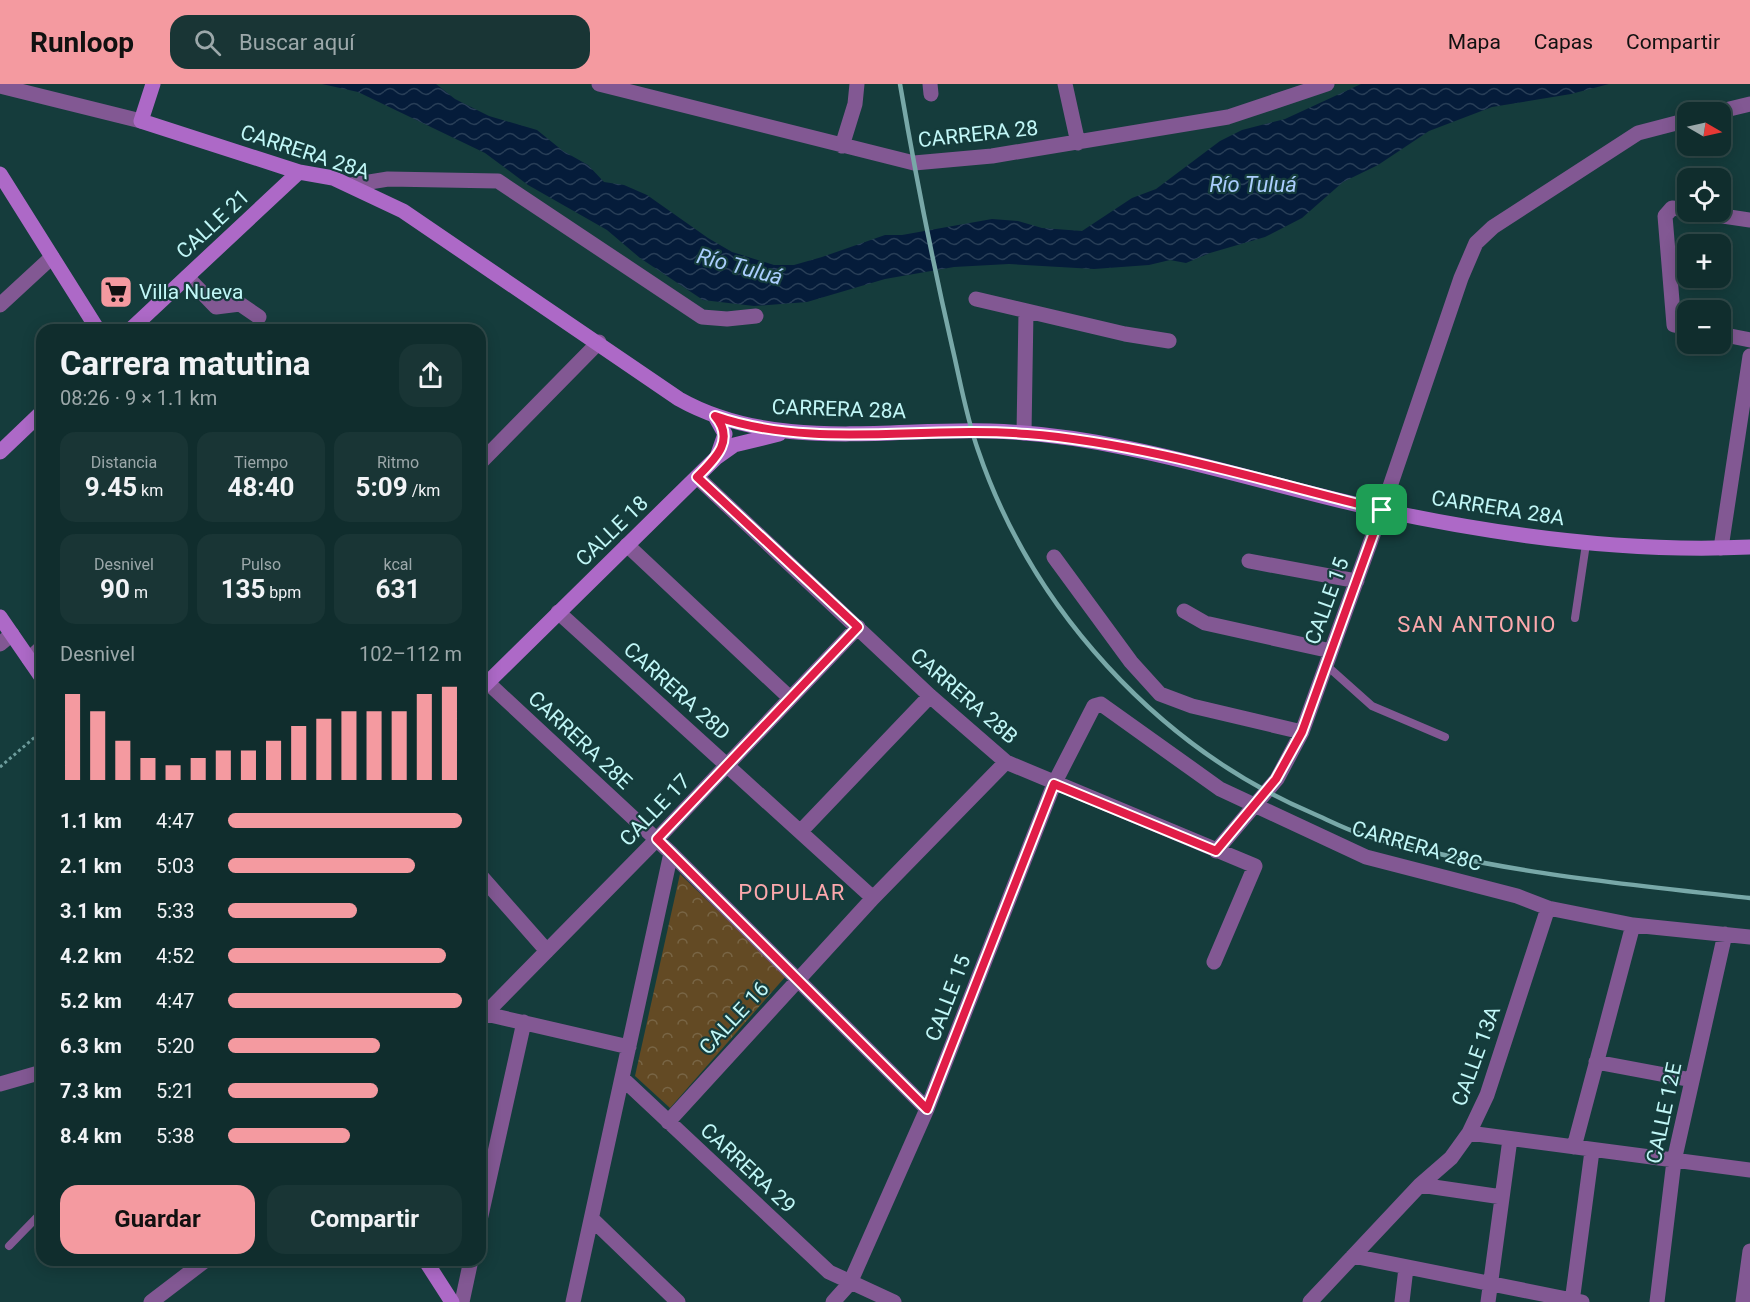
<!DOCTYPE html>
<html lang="es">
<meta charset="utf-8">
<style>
:root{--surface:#102d2d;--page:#193535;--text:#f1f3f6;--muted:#9ca8aa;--line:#304949;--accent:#f49aa0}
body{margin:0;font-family:Roboto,sans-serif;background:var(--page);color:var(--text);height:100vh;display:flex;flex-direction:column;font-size:22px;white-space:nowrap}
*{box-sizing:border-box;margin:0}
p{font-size:20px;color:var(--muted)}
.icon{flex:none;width:33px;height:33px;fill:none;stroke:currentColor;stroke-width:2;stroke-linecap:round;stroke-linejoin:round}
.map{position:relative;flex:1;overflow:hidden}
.sheet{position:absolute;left:36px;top:240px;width:450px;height:942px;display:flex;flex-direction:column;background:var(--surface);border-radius:18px;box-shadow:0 3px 15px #0003,0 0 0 2px var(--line)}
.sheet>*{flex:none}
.needle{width:39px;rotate:99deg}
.buttons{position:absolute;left:1677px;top:18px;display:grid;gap:12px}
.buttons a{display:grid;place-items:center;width:54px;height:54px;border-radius:12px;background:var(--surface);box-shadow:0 3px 15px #0003,0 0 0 2px var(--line);font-size:30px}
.pin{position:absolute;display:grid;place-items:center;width:51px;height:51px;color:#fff;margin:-26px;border-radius:12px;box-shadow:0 3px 9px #0006}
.round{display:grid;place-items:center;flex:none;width:63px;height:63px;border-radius:18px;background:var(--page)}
.overview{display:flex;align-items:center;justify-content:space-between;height:102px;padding:0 24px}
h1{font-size:33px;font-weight:700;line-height:45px}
.metrics{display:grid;grid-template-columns:repeat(3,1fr);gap:9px;height:102px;padding:6px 24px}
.metrics div{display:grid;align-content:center;border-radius:15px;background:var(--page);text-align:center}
.metrics b{font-size:26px;font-weight:700}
.metrics small{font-size:16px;font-weight:400}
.metrics p{font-size:16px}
.chart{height:168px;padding:12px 24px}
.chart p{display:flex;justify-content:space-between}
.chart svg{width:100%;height:108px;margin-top:6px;stroke:var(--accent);stroke-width:6}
.cta{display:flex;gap:12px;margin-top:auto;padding:12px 24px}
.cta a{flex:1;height:69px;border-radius:18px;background:var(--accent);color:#111;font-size:24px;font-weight:700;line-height:69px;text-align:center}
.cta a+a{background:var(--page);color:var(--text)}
ul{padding:0 24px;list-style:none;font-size:20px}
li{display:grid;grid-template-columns:96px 72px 1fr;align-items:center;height:45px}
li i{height:15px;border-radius:8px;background:var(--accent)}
header{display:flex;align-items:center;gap:36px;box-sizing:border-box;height:84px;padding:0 30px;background:var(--accent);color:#111}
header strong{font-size:28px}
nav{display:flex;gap:33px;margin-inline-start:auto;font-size:21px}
.search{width:420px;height:54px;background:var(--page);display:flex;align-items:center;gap:15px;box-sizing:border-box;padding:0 21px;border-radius:18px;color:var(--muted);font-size:22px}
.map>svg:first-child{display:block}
</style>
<header>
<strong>Runloop</strong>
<div class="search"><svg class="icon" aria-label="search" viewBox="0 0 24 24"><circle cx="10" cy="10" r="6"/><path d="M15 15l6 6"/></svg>Buscar aquí</div>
<nav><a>Mapa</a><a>Capas</a><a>Compartir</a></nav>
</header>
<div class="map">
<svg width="1750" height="1218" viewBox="0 0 1750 1218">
<defs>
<pattern id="park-crowns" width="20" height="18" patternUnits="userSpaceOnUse" patternTransform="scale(1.5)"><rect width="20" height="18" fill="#634a24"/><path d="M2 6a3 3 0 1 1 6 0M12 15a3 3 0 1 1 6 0" fill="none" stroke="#786545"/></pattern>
<pattern id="water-waves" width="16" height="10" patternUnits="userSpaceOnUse" patternTransform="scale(1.5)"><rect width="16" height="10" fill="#051c3a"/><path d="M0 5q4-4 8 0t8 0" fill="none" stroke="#283e57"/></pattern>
</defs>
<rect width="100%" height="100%" fill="#153c3c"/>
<path fill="url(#park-crowns)" d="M 680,790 L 786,892 L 670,1024 L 635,992 Z"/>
<path fill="url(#water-waves)" d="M 322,0 L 436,0 L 455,15 L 489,32 L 537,46 L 563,67 L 588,81 L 604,98 L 624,101 L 647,111 L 708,154 L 732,168 L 774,181 L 794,181 L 822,173 L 885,151 L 902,151 L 992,135 L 1018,137 L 1042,144 L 1082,147 L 1132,114 L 1156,105 L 1220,57 L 1242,46 L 1285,35 L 1361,0 L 1609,0 L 1571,10 L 1492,23 L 1429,47 L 1378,81 L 1343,98 L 1302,134 L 1265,153 L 1210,169 L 1186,179 L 1170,176 L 1149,181 L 1094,185 L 1009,180 L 954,183 L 885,195 L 807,218 L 754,222 L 703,216 L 640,174 L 607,146 L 528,101 L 485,69 L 358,8 Z"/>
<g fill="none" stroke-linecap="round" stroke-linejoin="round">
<path stroke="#6e9d9d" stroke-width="3" stroke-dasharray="3 3" stroke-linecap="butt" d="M 0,683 L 42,647"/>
<path stroke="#825893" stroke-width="8" d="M 1575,534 L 1586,460
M 1326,581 L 1372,622 L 1445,653
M 9,1162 L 42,1128"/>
<path stroke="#825893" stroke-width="15" d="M 599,0 L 914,79 L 992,72 L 1228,33 L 1327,0
M 930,0 L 931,10
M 1065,0 L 1078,59
M 0,2 L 141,37
M 1717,28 L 1750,20
M 842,62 L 855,20 L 857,0
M 351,101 L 388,95 L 498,97 L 702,233 L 727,235 L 756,232
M 1688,126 L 1672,124 L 1665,132 L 1674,241 L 1688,244
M 1696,128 L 1750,136
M 187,193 L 216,223 L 240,220 L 259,233
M 976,215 L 1125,250 L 1169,257
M 0,221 L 52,173
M 1720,250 L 1750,256
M 1024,349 L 1026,227
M 480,379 L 599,258
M 697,393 L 930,612 L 1006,678 L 1255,782 L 1214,878
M 627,461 L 790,614
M 1721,464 L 1750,272
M 1054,473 L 1131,578 L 1160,610 L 1192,622 L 1302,648
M 1249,477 L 1357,497
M 1184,527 L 1205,539 L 1331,567
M 558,528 L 873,814
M 0,560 L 12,550
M 29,575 L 42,563
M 487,598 L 671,769 L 927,1025
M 801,747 L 930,612
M 1216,767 L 1277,695 L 1302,648 L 1382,426 L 1461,194 L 1476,159 L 1493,143 L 1638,49 L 1688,36
M 480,791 L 547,867
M 486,930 L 629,963
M 480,935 L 657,755 L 858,543
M 1596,978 L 1692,996
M 622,994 L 829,1188 L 894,1218
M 0,1000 L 42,988
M 668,1038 L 873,814 L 1006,678
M 1469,1049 L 1750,1086
M 1574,1063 L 1633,841
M 1420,1101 L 1502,1113
M 592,1135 L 678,1218
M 480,1136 L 524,938
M 1353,1172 L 1582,1218
M 151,1218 L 206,1176
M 462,1218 L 471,1176
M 573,1218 L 671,769
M 833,1218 L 850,1199 L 927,1025 L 1054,700 L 1094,622 L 1101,620 L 1220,705 L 1366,773 L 1517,812 L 1548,824 L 1633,841 L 1750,853
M 1310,1218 L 1420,1101 L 1451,1074 L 1469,1049 L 1487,1011 L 1548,824
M 1402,1218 L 1406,1184
M 1488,1218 L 1510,1055
M 1572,1218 L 1592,1067
M 1657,1218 L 1674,1077 L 1725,850
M 1743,1218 L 1750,1167"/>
<path stroke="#ad69c7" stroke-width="15" d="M 153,0 L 141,37 L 299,88 L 333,94 L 403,127 L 679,315 C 773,368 888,344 990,347 C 1124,351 1252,398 1381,426 C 1502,452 1626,469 1750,463
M 0,90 L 98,246
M 130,246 L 299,88
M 715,332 L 725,350 L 717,373
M 0,368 L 42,328
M 0,533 L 42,594
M 480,606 L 717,373 L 734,361 L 779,350
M 425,1176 L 452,1218"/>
<path stroke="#78a8a8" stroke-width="4.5" d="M 900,0 C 915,88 932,175 952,262 C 960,296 966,332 978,366 C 1032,525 1158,663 1312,729 C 1328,736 1345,745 1361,750 C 1487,787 1620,800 1750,814"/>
</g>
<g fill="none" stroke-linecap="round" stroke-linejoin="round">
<defs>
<path id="route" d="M 715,332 C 812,366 925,341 1027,350 C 1143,359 1268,398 1382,426 L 1302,648 L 1276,695 L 1216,767 L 1054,700 L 927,1025 L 657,755 L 858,543 L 697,393 C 715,375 736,356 715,332 Z"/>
</defs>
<use href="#route" stroke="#fff" stroke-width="12"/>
<use href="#route" stroke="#e11d48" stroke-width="8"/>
</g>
<defs>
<symbol id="supermarket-square" viewBox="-11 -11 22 22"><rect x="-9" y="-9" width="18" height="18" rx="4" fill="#f49aa0" stroke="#153c3c"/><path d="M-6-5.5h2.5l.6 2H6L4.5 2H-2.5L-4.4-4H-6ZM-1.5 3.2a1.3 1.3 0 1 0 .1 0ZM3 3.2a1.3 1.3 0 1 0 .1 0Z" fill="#111"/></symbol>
</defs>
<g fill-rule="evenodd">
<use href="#supermarket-square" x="97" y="189" width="38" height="38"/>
</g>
<g text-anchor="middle" stroke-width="4.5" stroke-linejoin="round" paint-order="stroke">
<g font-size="21" fill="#c1f7f7" stroke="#153c3c">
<text transform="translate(978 50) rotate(-6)" y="7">CARRERA 28</text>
<text transform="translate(305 68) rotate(18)" y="7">CARRERA 28A</text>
<text transform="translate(213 140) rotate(-43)" y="7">CALLE 21</text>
<text transform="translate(839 325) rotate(2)" y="7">CARRERA 28A</text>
<text transform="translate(1498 424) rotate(9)" y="7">CARRERA 28A</text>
<text transform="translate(612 447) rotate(-44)" y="7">CALLE 18</text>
<text transform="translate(1327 517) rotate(-70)" y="7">CALLE 15</text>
<text transform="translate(677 607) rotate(42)" y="7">CARRERA 28D</text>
<text transform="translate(964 612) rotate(41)" y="7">CARRERA 28B</text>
<text transform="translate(580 656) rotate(43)" y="7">CARRERA 28E</text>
<text transform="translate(655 726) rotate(-46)" y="7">CALLE 17</text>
<text transform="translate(1417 762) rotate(16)" y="7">CARRERA 28C</text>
<text transform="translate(948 914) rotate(-69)" y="7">CALLE 15</text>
<text transform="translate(734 934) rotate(-47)" y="7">CALLE 16</text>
<text transform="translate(1476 972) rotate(-70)" y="7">CALLE 13A</text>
<text transform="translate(1664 1029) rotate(-78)" y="7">CALLE 12E</text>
<text transform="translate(748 1084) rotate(43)" y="7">CARRERA 29</text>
</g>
<g font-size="21" fill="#c1f7f7" stroke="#153c3c" text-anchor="start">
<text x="139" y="215">Villa Nueva</text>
</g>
<g font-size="22" font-style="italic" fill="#abcefe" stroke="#153c3c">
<text x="1253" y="108">Río Tuluá</text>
<text transform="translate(740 182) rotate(15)" y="8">Río Tuluá</text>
</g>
<g font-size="22" letter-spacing="1.5" fill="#fca8ac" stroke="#153c3c">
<text x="1477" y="548">SAN ANTONIO</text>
<text x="792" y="816">POPULAR</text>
</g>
</g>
</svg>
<div class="buttons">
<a><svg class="needle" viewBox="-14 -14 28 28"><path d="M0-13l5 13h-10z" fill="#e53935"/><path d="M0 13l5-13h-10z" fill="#9ca8aa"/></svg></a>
<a><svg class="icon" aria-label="locate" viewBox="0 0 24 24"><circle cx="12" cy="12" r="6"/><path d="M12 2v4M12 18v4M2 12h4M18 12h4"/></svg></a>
<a>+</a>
<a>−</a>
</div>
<div class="pin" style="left:1382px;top:426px;background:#1e9e55"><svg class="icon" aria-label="arrive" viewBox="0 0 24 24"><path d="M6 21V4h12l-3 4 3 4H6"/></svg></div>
<section class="sheet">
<div class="overview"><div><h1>Carrera matutina</h1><p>08:26 · 9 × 1.1 km</p></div><a class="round"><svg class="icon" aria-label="share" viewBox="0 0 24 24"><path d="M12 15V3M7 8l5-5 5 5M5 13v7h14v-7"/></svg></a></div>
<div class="metrics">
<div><p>Distancia</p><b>9.45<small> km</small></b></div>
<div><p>Tiempo</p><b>48:40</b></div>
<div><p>Ritmo</p><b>5:09<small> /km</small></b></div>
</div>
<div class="metrics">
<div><p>Desnivel</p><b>90<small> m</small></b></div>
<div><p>Pulso</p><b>135<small> bpm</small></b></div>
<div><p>kcal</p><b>631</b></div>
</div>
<div class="chart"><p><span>Desnivel</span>102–112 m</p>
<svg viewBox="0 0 160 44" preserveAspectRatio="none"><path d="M5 44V9M15 44V16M25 44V28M35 44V35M45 44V38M55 44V35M65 44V32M75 44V32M85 44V28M95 44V22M105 44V19M115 44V16M125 44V16M135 44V16M145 44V9M155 44V6"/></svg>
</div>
<ul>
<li><b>1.1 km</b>4:47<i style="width:100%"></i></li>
<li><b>2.1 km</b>5:03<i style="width:80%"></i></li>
<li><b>3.1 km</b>5:33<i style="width:55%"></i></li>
<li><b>4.2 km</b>4:52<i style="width:93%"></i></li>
<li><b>5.2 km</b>4:47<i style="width:100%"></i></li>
<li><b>6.3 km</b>5:20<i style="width:65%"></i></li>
<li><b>7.3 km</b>5:21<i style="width:64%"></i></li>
<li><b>8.4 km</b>5:38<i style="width:52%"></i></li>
</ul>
<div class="cta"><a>Guardar</a><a>Compartir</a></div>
</section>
</div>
